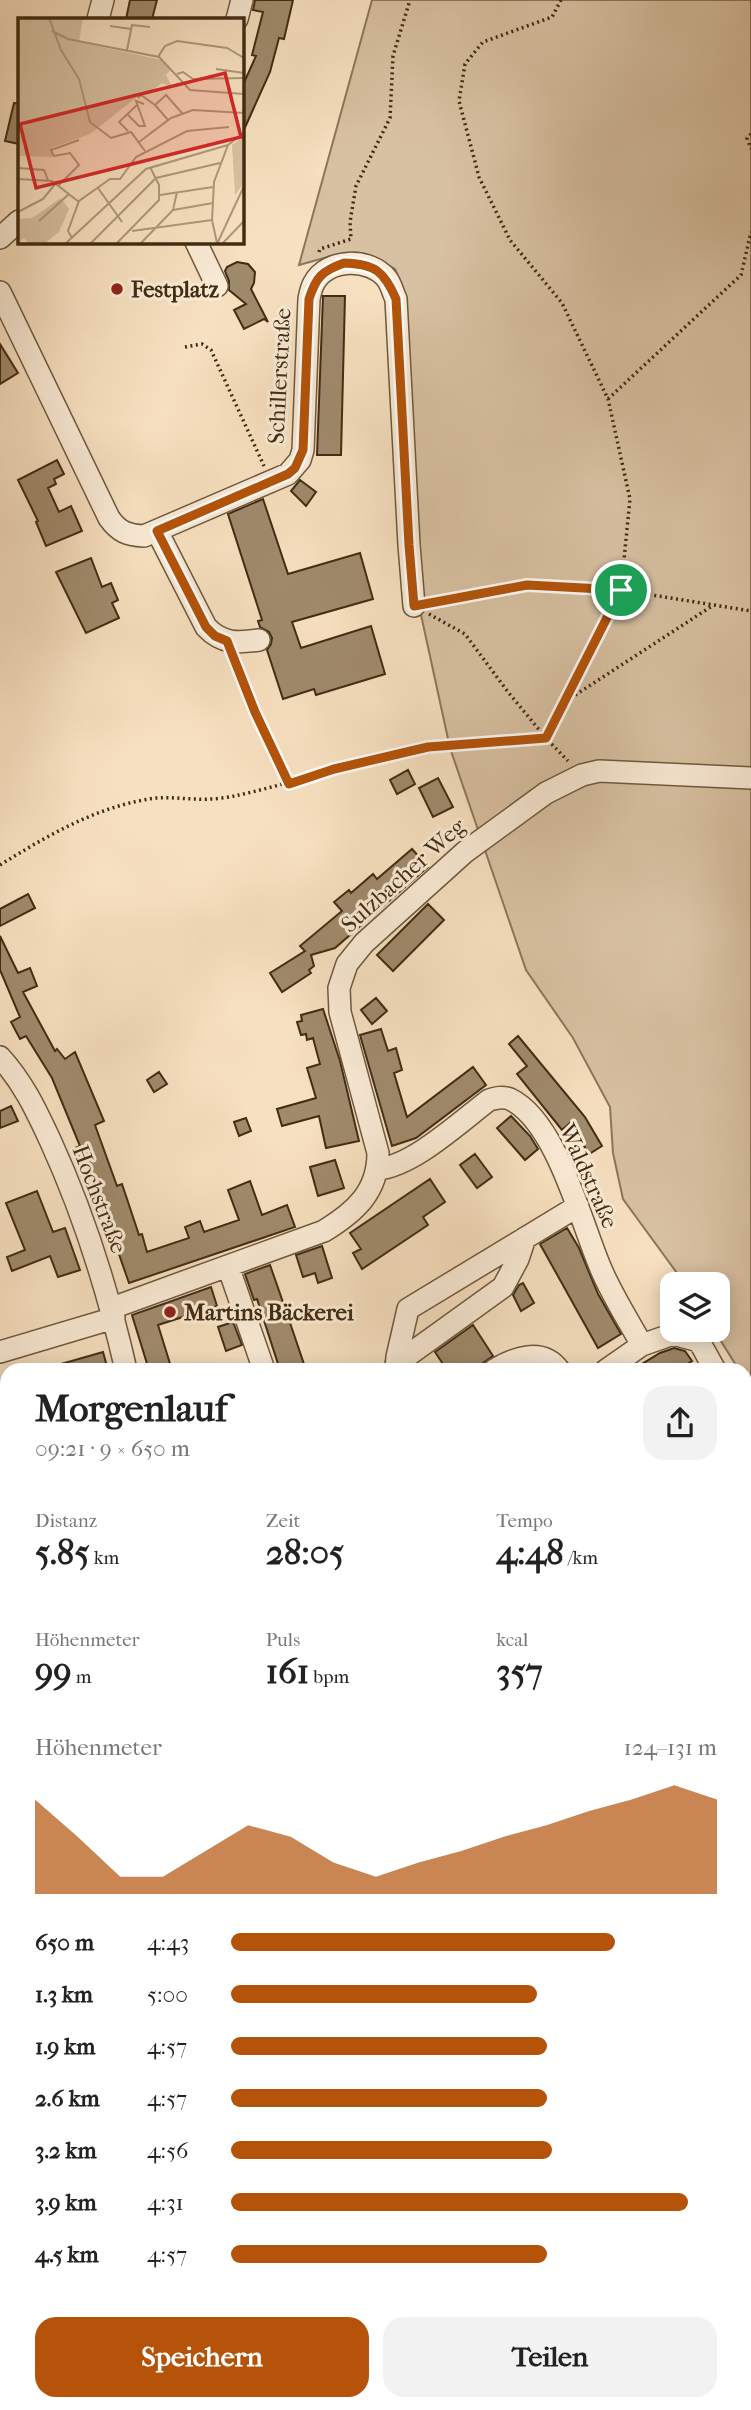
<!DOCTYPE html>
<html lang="de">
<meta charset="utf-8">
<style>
:root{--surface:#fff;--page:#f2f2f2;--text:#222;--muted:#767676;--accent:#b45309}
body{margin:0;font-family:"IM FELL French Canon",serif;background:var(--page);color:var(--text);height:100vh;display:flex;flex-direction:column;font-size:26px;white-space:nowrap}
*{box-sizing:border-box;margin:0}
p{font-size:23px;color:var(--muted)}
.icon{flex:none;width:38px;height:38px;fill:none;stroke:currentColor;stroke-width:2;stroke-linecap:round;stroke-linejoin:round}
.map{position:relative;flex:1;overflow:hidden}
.sheet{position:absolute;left:0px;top:1363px;width:752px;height:1048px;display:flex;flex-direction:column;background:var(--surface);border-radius:21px 21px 0 0;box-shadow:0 4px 18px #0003}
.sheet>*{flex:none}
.buttons{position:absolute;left:660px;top:1272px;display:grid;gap:14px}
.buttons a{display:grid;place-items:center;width:70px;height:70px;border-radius:14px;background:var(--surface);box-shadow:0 4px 18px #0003;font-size:35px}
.pin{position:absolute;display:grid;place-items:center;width:60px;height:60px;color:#fff;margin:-30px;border:4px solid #fff;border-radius:50%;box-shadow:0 2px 7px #0007}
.round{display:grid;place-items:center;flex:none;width:74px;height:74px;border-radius:21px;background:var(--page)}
.headline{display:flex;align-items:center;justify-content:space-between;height:119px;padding:0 35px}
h1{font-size:38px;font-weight:800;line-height:52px}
.metrics{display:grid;grid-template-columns:repeat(3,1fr);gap:10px;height:119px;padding:7px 35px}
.metrics div{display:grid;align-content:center}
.metrics b{font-size:35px;font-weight:800}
.metrics small{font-size:19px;font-weight:400}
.metrics p{font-size:19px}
.chart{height:196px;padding:14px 35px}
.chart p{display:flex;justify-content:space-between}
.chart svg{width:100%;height:126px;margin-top:7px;fill:var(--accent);opacity:.7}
.action{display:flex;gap:14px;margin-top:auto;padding:14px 35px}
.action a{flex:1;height:80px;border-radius:21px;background:var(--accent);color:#fff;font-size:28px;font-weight:800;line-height:80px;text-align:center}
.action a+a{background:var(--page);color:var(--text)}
ul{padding:0 35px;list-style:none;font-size:23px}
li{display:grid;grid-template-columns:112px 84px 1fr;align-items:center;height:52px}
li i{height:18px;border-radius:9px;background:var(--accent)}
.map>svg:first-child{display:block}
</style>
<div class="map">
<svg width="751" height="2410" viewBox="0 0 751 2410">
<rect width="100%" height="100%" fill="#f7e0c0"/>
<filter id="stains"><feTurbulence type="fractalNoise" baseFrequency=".00286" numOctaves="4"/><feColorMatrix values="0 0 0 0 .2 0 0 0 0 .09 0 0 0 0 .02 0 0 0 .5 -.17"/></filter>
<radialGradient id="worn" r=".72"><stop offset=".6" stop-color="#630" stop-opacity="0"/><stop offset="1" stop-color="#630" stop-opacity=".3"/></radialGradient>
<path fill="#d8c1a2" stroke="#8c765a" stroke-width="2" d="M 372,0 L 751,0 L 751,1395 L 746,1381 L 746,1370 L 739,1370 L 714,1330 L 718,1330 L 718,1284 L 685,1284 L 623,1199 L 613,1153 L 610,1107 L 573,1038 L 526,970 L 450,748 L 418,601 L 403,287 L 395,269 L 372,256 L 335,255 L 299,265 Z
M 751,1451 L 751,1557 L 746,1540 L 746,1457 Z"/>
<path fill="#a08a6c" stroke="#412c12" stroke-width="2" d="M 130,0 L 157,0 L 152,19 L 126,19 Z
M 255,0 L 293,0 L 284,39 L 279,38 L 270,72 L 242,134 L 242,87 L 256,56 L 252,55 L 263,12 L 253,10 Z
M 14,103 L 19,104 L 19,144 L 5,141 Z
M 237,262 L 248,264 L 255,272 L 254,283 L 251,289 L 268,322 L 264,319 L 244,329 L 234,310 L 246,304 L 229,290 L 229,281 L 225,271 L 227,267 Z
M 323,296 L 345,296 L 341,455 L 317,455 Z
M 0,344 L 18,373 L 0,384 Z
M 57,460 L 64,474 L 54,479 L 56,484 L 48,488 L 59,512 L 71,506 L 82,531 L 46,546 L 36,522 L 38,521 L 18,480 Z
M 300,480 L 316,492 L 306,506 L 291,491 Z
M 263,499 L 288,574 L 360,553 L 373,599 L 292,622 L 301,648 L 371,626 L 385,674 L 316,695 L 314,689 L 283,699 L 267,650 L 271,644 L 272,638 L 269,632 L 260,627 L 258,621 L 262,620 L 228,514 Z
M 91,558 L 102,587 L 111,583 L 118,600 L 112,603 L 119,618 L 86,633 L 56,572 Z
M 408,770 L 415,784 L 397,794 L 390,780 Z
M 438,778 L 453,807 L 433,817 L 419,788 Z
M 412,849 L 428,867 L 335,948 L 311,955 L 314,966 L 309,970 L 311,973 L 282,992 L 270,973 L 305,951 L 300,946 L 342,911 L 334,902 L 349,890 L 351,893 L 373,874 L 377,879 Z
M 28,894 L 35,908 L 0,926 L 0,909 Z
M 428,904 L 444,920 L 393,971 L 377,955 Z
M 0,936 L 18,973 L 30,968 L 37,986 L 23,992 L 55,1051 L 57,1049 L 65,1059 L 75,1052 L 104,1121 L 95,1125 L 117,1186 L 122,1184 L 139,1235 L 142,1234 L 147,1252 L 189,1238 L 185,1227 L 200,1221 L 204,1232 L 239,1220 L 228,1190 L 250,1181 L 262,1215 L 287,1205 L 295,1227 L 129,1283 L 90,1171 L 84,1173 L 75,1148 L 80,1146 L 52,1078 L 26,1036 L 20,1039 L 11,1022 L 20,1017 L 0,970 Z
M 376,998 L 387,1011 L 372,1024 L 361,1010 Z
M 323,1009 L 340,1061 L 359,1141 L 326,1148 L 319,1116 L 282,1126 L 277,1109 L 316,1098 L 307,1068 L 320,1064 L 313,1038 L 307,1040 L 306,1034 L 301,1035 L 297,1022 L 302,1021 L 301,1015 Z
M 381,1029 L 388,1051 L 396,1048 L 402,1070 L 394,1073 L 407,1117 L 473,1067 L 486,1085 L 416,1138 L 392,1146 L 360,1035 Z
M 518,1036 L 585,1117 L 602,1146 L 589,1154 L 570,1123 L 562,1130 L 517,1074 L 527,1066 L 509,1044 Z
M 159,1072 L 167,1084 L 154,1092 L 147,1080 Z
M 11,1106 L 18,1121 L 0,1128 L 0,1111 Z
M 511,1116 L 530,1136 L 538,1149 L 525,1160 L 497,1128 Z
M 246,1118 L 251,1131 L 239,1136 L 234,1122 Z
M 475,1154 L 492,1177 L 477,1188 L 460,1165 Z
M 335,1160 L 344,1188 L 318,1196 L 310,1167 Z
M 430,1179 L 445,1202 L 423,1217 L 428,1225 L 362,1269 L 353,1253 L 361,1249 L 350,1233 Z
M 37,1191 L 53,1232 L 65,1228 L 80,1270 L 58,1277 L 50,1256 L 12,1271 L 7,1257 L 25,1250 L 6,1203 Z
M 567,1228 L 579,1248 L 598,1294 L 621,1334 L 598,1348 L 540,1244 Z
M 322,1246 L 332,1278 L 318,1283 L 315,1273 L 303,1277 L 296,1255 Z
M 270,1265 L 285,1308 L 306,1370 L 280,1370 L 257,1299 L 254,1300 L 245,1274 Z
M 523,1283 L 534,1303 L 521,1311 L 513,1295 L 519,1285 Z
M 211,1287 L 217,1306 L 158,1325 L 172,1370 L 149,1370 L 132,1315 Z
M 233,1322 L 242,1345 L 226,1351 L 218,1327 Z
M 473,1325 L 493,1356 L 483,1363 L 479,1370 L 447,1370 L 435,1352 Z
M 674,1348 L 685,1351 L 692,1361 L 678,1370 L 632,1370 L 660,1353 Z
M 103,1352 L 108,1370 L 54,1370 L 54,1366 Z"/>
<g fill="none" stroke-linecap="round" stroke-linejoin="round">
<defs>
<path id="minor" d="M 98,19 L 103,0
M 237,19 L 242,0
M 0,238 L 19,221
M 196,242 L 217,286
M 0,292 L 109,518 C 119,532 127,535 144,536 L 288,474 L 300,460 L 303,450 L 309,299 C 310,294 311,288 314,283 C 327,258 370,257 387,279 C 391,284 393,293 396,299 L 409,545 L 414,606
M 157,531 L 206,627 C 222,644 238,643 259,640
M 0,1057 C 23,1082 36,1110 50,1140 C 84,1214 108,1291 126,1370
M 378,1169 C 413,1166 460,1122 489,1100 C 496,1098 502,1096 510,1099 C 557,1122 581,1223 601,1269 C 612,1295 628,1320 642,1345
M 228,1266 L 264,1370
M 112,1308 L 324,1231 C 355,1212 378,1192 378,1153 L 340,1012 L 339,988 L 347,964 L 364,943 L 465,852 L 546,793 L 582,775 L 599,771 L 751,778
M 0,1352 L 114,1318
M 396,1364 L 503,1287 L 518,1259 L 525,1238
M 396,1370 L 397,1357 L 408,1309 L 578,1206
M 494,1370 C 514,1358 542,1347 559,1370
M 606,1370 L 642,1345 L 673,1334 L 699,1341 L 715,1370
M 746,1938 L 751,1935
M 746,2151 L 751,2126
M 0,2307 L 7,2321
M 32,2404 L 33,2410
M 328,2410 L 330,2404
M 537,2410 L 539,2404
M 665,2410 L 667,2404"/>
</defs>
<use href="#minor" stroke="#6e593e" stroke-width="24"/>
<path stroke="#412c12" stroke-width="3.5" stroke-dasharray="2 3.5" stroke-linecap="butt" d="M 561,0 L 552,17 L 483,42 L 465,64 L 459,101 L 479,177 L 510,240 L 562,303 L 608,399 L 630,499 L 621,590 L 546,738 L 568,761
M 751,134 L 747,138 L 751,149
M 319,252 L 320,249 L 351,239 L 350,222 L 356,186 L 390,118 L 393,56 L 410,0
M 185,347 L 202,344 L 211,350 L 264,466
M 608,399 L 741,275 L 751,232
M 431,603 L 527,585 L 621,590 L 751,611
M 429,614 L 465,634 L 508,692 L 546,738
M 234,660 L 255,712 L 289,784
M 566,701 L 712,606
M 0,865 C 47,836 94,808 149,799 C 165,796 181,799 197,799 C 210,800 226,798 239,795 C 303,781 365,756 429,747 C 468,741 507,741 546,738
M 0,1805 L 7,1805
M 746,1825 L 751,1822
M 0,2266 L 7,2269
M 483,2404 L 499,2410
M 436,2410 L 438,2404"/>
<use href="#minor" stroke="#faebd6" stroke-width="21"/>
</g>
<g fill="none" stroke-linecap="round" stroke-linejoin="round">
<defs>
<path id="route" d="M 344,263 C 375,264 384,271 396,299 L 409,545 L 414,606 L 527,585 L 621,590 L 546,738 L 428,747 L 334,769 L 289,784 L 255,712 L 227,641 L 215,636 L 206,627 L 157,531 L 288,474 L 295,468 L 303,450 L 309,299 C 316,277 322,271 344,263 Z"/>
</defs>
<use href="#route" stroke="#fff" stroke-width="14"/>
<use href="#route" stroke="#b45309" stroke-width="9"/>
</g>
<g fill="#8f2418" stroke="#faebd6" stroke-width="2.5">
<circle cx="117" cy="289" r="7"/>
<circle cx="170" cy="1312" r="7"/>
</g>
<g text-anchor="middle" stroke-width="6" stroke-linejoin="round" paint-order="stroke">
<g font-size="23" font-weight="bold" fill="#412c12" stroke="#faebd6" text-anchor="start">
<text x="131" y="297">Festplatz</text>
<text x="184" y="1320">Martins Bäckerei</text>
</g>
<g font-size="23" fill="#412c12" stroke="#faebd6">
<text transform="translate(279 376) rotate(-87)" y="8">Schillerstraße</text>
<text transform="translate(403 875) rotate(-42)" y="8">Sulzbacher Weg</text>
<text transform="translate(589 1176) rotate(66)" y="8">Waldstraße</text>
<text transform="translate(100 1199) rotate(69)" y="8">Hochstraße</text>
</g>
</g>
<g transform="translate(18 18)">
<rect width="226" height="226" fill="#f7e0c0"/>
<path d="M 0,0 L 65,0 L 61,24 L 143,42 L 153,51 L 148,57 L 154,69 L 144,65 L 130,76 L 124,75 L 72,116 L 34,130 L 35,139 L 0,138 ZM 226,118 L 226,165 L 217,177 L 214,127 ZM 43,180 L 51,191 L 41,214 L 26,226 L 12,226 L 6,220 L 2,223 L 0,201 L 14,200 Z" fill="#d8c1a2"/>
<path fill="none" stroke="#ae987a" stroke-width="2" d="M 31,0 L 43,32 L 61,61 L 72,104 L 93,120 L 113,114 L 127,133M 92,8 L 113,11M 34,13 L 50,21 L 141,39 L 172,72 L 226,76M 109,32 L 114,7 L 132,9M 140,39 L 147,28 L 159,23 L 209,30 L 226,40M 198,51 L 226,55M 159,56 L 165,54 L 175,61 L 226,60M 120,80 L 123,77 L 137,87M 109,96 L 121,108 L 127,108 L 118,83 L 126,86M 150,102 L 137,87 L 148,77 L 164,95M 110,113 L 101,104 L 119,87M 121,124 L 153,100 L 175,92 L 226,95M 0,150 L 26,152 L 30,162M 0,161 L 34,163 L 61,184M 41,167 L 61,147 L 52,135 L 36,138 L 33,132 L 61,122M 80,170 L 104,204M 142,177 L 195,169M 155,192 L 195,185M 0,194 L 25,181 L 38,165M 21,203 L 51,176M 114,213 L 194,202M 54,220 L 50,213 L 61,183 L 92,161 L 102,161 L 118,139 L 169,113 L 211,109M 199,225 L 194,202 L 196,164 L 210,127 L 226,115M 47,226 L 128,151 L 210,127M 72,226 L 138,160 L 202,145M 98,226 L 141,182 L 141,167 L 132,149M 122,226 L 155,192 L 159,174M 199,226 L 226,168M 204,226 L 226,203"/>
<path fill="#d62828" fill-opacity="0.15" stroke="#d62828" stroke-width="3.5" d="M 207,55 L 223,119 L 18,170 L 2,106 Z"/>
<rect width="226" height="226" fill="none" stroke="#412c12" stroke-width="3.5"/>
</g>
<rect width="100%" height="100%" filter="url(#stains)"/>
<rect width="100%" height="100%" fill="url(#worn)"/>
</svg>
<div class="buttons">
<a><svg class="icon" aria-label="layers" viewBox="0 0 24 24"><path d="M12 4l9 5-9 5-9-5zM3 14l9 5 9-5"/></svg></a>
</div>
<div class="pin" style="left:621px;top:590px;background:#1e9e55"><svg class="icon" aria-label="arrive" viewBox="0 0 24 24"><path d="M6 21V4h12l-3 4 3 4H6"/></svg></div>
<section class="sheet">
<div class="headline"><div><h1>Morgenlauf</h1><p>09:21 · 9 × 650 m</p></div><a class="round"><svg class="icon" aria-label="share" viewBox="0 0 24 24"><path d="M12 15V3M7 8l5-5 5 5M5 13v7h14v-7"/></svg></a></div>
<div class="metrics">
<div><p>Distanz</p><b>5.85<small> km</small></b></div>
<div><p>Zeit</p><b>28:05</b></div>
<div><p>Tempo</p><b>4:48<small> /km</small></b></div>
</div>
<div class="metrics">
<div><p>Höhenmeter</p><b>99<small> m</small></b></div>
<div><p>Puls</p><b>161<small> bpm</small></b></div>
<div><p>kcal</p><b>357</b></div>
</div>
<div class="chart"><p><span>Höhenmeter</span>124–131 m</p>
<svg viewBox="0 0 160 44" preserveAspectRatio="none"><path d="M0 44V11L10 24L20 38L30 38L40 29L50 20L60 24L70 33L80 38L90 33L100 29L110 24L120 20L130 15L140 11L150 6L160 11V44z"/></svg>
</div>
<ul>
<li><b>650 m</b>4:43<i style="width:79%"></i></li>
<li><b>1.3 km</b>5:00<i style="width:63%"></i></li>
<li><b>1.9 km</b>4:57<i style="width:65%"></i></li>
<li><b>2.6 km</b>4:57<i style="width:65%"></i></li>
<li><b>3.2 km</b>4:56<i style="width:66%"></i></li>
<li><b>3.9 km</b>4:31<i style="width:94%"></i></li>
<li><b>4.5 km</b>4:57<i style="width:65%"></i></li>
</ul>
<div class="action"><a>Speichern</a><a>Teilen</a></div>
</section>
</div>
